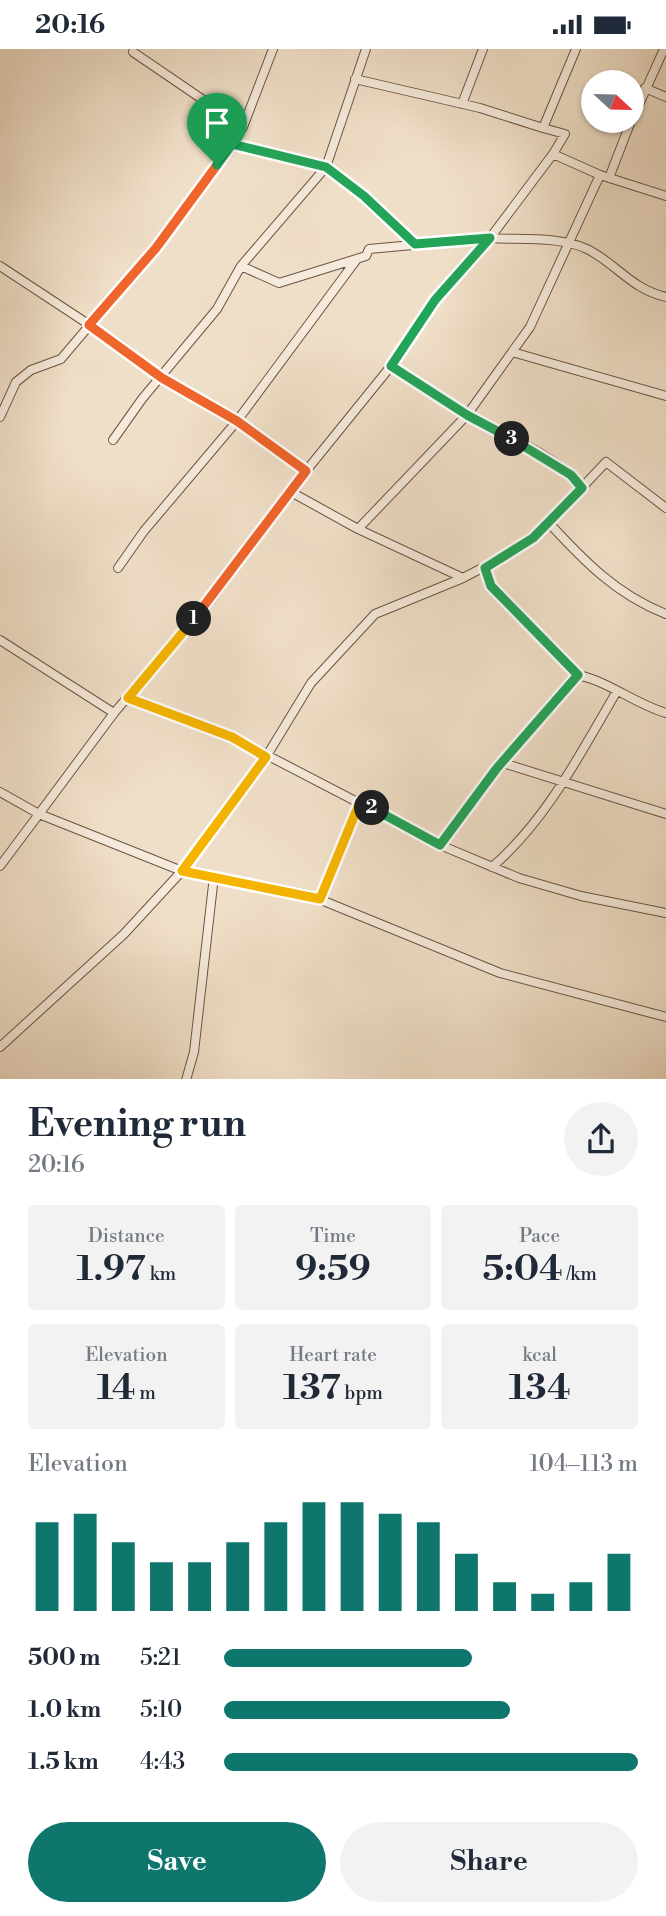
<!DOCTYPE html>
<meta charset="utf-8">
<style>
:root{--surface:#fff;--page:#f2f2f3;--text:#1f2937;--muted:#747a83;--accent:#0f766e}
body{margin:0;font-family:"Libre Bodoni",serif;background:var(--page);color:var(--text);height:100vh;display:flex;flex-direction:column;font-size:26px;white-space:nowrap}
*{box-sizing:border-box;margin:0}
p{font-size:23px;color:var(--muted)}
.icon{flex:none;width:38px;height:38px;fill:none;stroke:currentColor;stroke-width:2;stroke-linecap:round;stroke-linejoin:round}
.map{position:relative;height:1030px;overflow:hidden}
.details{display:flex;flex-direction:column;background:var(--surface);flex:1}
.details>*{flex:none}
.needle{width:46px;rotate:112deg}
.controls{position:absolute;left:581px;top:21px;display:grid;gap:14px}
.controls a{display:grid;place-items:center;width:63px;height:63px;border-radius:50%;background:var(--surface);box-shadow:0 2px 5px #0004;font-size:35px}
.pin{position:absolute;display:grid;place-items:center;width:60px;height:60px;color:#fff;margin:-72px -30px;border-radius:50% 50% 50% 0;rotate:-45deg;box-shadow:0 0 7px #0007}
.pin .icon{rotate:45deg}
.km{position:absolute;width:35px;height:35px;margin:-18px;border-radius:50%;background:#222;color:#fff;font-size:19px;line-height:35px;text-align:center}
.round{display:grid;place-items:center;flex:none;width:74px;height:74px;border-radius:37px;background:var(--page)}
.summary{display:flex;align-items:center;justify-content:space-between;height:119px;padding:0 28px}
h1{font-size:38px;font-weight:800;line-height:52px}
.stats{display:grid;grid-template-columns:repeat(3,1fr);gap:10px;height:119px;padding:7px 28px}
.stats div{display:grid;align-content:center;border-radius:7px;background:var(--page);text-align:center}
.stats b{font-size:35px;font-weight:800}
.stats small{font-size:19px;font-weight:400}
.stats p{font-size:19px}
.chart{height:196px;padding:14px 28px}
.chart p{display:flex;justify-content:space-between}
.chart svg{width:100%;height:126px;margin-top:7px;stroke:var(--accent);stroke-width:6}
.cta{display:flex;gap:14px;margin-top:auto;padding:14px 28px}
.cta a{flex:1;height:80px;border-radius:42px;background:var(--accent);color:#fff;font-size:28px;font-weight:800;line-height:80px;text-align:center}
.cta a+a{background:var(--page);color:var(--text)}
ul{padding:0 28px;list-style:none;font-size:23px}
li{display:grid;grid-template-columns:112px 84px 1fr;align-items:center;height:52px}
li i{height:18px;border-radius:9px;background:var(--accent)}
.status{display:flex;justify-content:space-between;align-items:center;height:49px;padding:0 35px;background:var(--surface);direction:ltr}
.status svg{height:19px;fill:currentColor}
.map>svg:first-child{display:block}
</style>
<div class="status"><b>20:16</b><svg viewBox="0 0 49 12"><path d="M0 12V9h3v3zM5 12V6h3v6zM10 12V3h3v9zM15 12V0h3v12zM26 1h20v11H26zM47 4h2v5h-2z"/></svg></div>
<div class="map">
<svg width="666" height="1031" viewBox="0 0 666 1031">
<rect width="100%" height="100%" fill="#f0dfc8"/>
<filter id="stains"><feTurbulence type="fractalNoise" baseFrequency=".00286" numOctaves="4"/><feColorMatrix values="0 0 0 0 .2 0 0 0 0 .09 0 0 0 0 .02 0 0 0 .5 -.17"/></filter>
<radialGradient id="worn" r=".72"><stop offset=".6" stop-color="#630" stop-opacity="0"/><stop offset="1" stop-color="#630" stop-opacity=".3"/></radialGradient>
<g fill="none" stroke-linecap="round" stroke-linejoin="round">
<defs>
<path id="minor" d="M 366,0 L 326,118 L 241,217 L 279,234 L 366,207 L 369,200 L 490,189 L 553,105
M 576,0 L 543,79 L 565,85 L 553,105 L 600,126 L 666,147
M 133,3 L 243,78 L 232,95 L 326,118 L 364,147 L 415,195
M 355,30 L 480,59 L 543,79
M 645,39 L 666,48
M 462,55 L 483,0
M 632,71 L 664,0
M 243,78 L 273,0
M 609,129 L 631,72
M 0,217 L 120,296 L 162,329 L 237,372 L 306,422
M 666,248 C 631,240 617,215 587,200 C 560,187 520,191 490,189 L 435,251 L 391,317 L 306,422 L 211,551 L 114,664 L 39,765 L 182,822 L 309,846 L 500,924 L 666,968
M 512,303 L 666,347
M 391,317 C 416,333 442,352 468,366 C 506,387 554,405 582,438
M 0,368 L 16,333 L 31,321 L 61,310 L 155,199 L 232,95
M 113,391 L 142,350 L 217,260 L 241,217
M 291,443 L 358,480
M 549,474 C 584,512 617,546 666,565
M 118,519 L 144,482 L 237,372 L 357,210
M 485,519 L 491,537 L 578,626
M 463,529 L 358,480 L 467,366 L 530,278 L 600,126
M 0,591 L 114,664
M 128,649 L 232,688 L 440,796 L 519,829 L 581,847 L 666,864
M 503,714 L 578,626 C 610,633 635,655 666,664
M 0,743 L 39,765 L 0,817
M 440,796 L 503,714 L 666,765
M 492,818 C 547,771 581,703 617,642
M 319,850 L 360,753
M 0,998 L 124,885 L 182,822 L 266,708 L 311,634 L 375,565 L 463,529 L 522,498 L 543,480 L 606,413 L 666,459
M 186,1031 L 194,1003 L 214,827"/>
</defs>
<use href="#minor" stroke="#6b5441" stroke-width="10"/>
<use href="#minor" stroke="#f5eadb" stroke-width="8"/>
</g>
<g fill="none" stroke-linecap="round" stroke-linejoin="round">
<defs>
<path id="split-1" d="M 194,570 L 306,422 L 237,372 L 162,329 L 89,276 L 156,199 L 217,116"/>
<path id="split-2" d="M 194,570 L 128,649 L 232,688 L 266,708 L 182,822 L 320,850 L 360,753 L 372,759"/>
<path id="split-3" d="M 372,759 L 440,796 L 497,719 L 578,626 L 491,537 L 485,519 L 533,489 L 582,439 L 571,426 L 512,390"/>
<path id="split-4" d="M 217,116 L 232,95 L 326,118 L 364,147 L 415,195 L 490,189 L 435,251 L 391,317 L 467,366 L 512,390"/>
</defs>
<use href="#split-1" stroke="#fff" stroke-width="14"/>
<use href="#split-2" stroke="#fff" stroke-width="14"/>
<use href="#split-3" stroke="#fff" stroke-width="14"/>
<use href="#split-4" stroke="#fff" stroke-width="14"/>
<use href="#split-1" stroke="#f0652b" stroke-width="9"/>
<use href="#split-2" stroke="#f5b400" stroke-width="9"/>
<use href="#split-3" stroke="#22a559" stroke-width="9"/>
<use href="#split-4" stroke="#22a559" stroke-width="9"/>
</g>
<rect width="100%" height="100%" filter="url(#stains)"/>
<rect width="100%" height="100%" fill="url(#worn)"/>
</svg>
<div class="controls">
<a><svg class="needle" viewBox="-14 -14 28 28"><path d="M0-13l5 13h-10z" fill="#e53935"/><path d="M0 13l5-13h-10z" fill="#747a83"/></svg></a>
</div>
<div class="pin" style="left:217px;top:116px;background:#1e9e55"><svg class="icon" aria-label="arrive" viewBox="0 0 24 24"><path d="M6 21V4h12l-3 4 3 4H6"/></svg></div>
<b class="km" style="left:194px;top:570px">1</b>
<b class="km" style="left:372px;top:759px">2</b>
<b class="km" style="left:512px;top:390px">3</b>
</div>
<section class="details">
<div class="summary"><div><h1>Evening run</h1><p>20:16</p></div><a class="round"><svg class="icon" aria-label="share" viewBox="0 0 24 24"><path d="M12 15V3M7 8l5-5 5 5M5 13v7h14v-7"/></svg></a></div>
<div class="stats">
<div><p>Distance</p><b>1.97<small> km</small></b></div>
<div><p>Time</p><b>9:59</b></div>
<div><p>Pace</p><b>5:04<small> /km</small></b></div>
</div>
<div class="stats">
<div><p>Elevation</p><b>14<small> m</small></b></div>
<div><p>Heart rate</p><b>137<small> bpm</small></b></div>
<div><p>kcal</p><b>134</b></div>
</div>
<div class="chart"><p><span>Elevation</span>104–113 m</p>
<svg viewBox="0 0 160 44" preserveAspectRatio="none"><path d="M5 44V13M15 44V10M25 44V20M35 44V27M45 44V27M55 44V20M65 44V13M75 44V6M85 44V6M95 44V10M105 44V13M115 44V24M125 44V34M135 44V38M145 44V34M155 44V24"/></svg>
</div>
<ul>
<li><b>500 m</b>5:21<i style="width:60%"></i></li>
<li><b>1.0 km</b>5:10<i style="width:69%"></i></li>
<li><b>1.5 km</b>4:43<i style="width:100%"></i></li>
</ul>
<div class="cta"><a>Save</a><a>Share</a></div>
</section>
